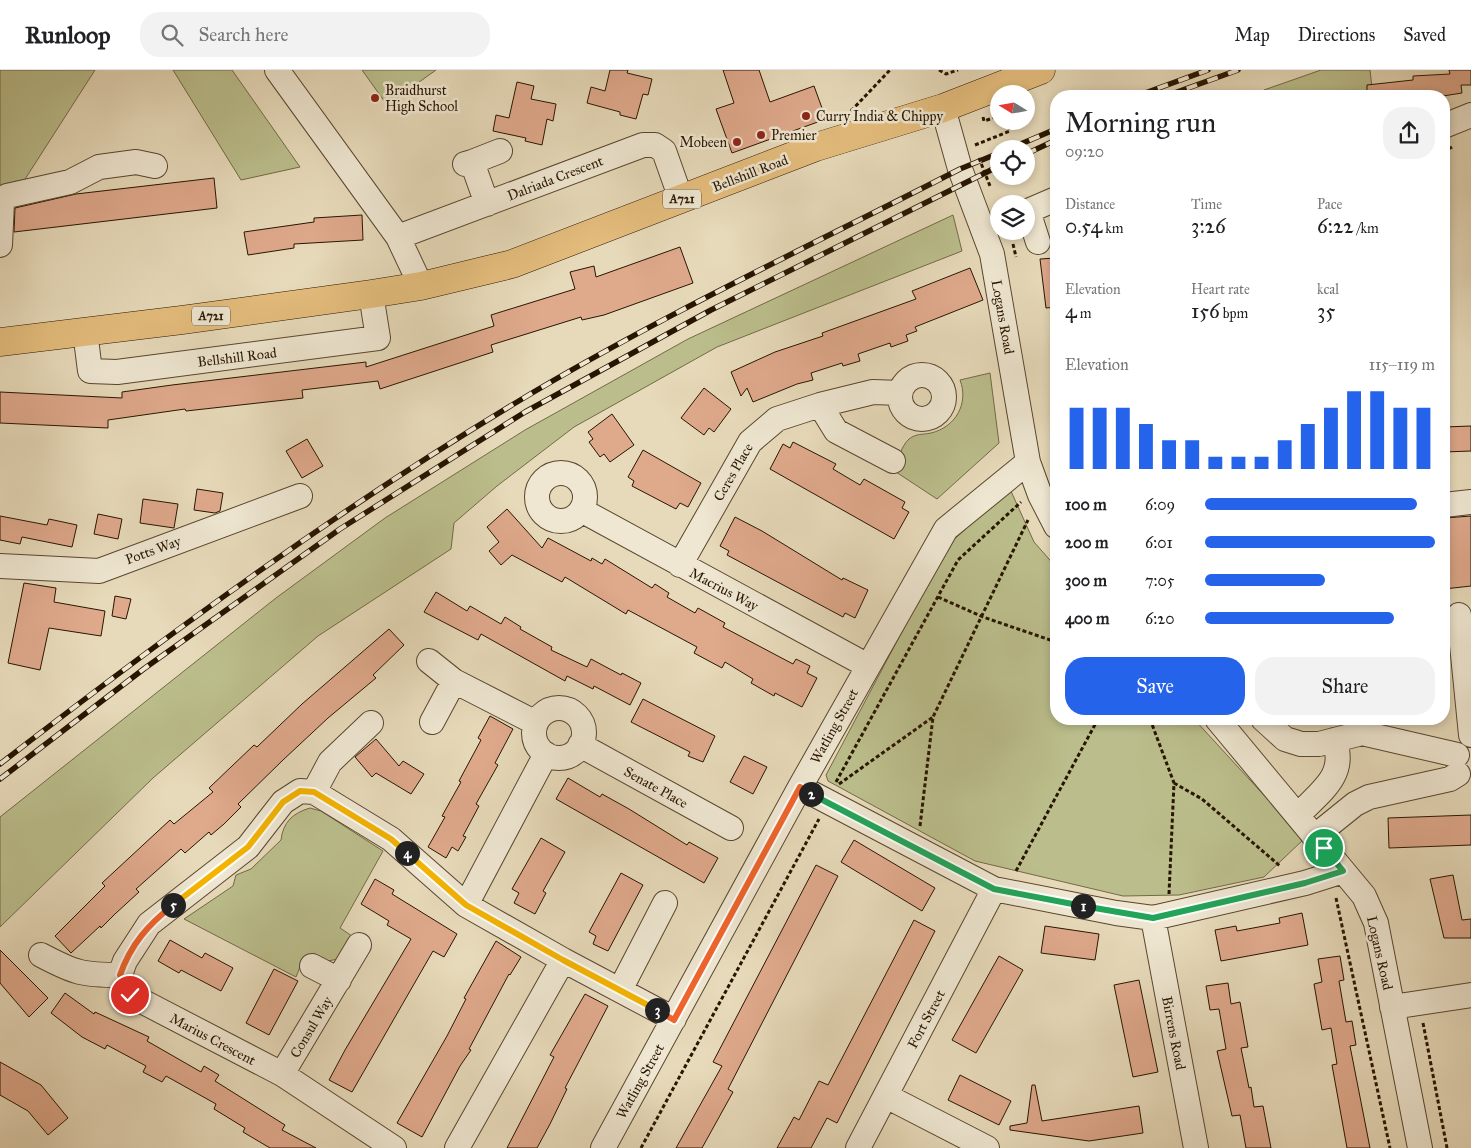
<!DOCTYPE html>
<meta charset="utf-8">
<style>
:root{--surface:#fff;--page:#f2f2f2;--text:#202124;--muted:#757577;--line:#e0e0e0;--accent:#2563eb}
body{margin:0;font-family:"IM FELL Great Primer",serif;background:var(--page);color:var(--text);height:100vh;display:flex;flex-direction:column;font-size:19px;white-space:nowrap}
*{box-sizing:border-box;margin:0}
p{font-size:16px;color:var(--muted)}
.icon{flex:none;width:28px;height:28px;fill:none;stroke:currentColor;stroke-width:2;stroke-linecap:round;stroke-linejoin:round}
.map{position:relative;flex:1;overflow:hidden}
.side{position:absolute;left:1050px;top:20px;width:400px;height:635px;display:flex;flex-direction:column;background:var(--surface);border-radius:20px;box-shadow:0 2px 8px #0003}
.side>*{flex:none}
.needle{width:32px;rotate:281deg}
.tools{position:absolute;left:990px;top:15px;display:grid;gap:10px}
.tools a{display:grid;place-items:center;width:45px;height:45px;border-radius:50%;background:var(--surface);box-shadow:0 2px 8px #0003;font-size:25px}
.pin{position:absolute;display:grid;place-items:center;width:42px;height:42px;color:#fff;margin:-21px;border:2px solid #fff;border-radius:50%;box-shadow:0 1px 5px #0007}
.km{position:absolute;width:25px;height:25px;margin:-12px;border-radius:50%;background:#222;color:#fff;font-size:14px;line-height:25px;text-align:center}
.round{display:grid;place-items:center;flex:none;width:52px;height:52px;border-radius:20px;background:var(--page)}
.headline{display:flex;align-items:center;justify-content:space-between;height:85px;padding:0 15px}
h1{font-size:28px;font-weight:600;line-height:38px}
.figures{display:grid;grid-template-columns:repeat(3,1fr);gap:8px;height:85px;padding:5px 15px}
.figures div{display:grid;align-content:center}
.figures b{font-size:21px;font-weight:600}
.figures small{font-size:14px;font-weight:400}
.figures p{font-size:14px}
.chart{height:140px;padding:10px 15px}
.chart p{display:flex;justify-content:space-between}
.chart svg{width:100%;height:90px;margin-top:5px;stroke:var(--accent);stroke-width:6}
.action{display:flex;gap:10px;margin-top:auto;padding:10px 15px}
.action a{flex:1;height:58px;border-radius:20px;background:var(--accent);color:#fff;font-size:20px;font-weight:600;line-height:58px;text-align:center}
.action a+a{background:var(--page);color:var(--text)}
ul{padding:0 15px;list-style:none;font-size:16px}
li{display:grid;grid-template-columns:80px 60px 1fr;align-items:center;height:38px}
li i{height:12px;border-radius:6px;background:var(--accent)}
header{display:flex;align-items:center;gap:30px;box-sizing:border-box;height:70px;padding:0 25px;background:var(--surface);border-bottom:1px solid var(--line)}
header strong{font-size:24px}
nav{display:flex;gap:28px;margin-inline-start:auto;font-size:18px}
.search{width:350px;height:45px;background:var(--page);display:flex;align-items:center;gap:12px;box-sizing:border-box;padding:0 18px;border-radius:20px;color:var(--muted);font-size:19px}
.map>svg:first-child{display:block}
</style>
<header>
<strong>Runloop</strong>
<div class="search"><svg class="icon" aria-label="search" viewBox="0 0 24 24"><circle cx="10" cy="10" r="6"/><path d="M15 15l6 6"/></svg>Search here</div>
<nav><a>Map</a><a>Directions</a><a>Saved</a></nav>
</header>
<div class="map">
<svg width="1471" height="1078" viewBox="0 0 1471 1078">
<rect width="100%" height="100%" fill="#e7daba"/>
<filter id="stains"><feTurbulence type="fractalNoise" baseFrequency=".004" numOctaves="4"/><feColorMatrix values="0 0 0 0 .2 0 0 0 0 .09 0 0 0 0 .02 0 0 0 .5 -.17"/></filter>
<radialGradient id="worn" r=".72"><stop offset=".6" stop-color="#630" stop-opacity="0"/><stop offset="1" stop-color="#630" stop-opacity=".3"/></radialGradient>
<path fill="#bbbe8c" stroke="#726a46" d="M 0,0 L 95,0 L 20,117 L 0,121 Z
M 173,0 L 232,0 L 300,97 L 241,110 Z
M 362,0 L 436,0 L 387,35 Z
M 1321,0 L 1370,0 L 1373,26 L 1266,26 L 1264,20 Z
M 953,145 L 962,181 L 717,277 L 574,357 L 497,416 L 454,453 L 451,479 L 318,566 L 153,708 L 0,857 L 0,747 L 276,528 L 385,448 L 525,360 L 688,269 Z
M 990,303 L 999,373 L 937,429 L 893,400 C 897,391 902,375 909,369 C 917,363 922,365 931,363 C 956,357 969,333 960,310 Z
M 1010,419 L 1034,472 L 1056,497 L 1056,649 L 1194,649 L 1304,769 L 1264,807 L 1179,825 L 1123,826 L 975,791 L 828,711 L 826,705 L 948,475 Z
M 310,738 L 321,741 L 383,781 L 340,858 L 352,866 L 338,889 L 323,892 L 304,887 L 296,907 L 184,849 L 233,816 L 236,805 L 251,799 L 281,770 C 283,752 293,743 310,738 Z"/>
<path fill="#dfa98c" stroke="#281500" d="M 610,0 L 628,0 L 627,3 L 652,9 L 648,25 L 643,24 L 636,49 L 620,45 L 620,42 L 587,33 L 591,17 L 605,21 Z
M 723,0 L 759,0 L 770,32 L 814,16 L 826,49 L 732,83 L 716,39 L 734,33 Z
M 1449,0 L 1471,0 L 1471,15 L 1461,15 L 1462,23 L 1443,26 L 1367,26 L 1367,15 L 1413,10 L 1413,6 L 1450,4 Z
M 517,12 L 534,16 L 531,29 L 556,34 L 553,51 L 547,49 L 542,75 L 525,71 L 526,68 L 493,61 L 496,45 L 509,48 Z
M 214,108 L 217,138 L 14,162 L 15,138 L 76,124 Z
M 362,145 L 363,170 L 294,174 L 294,178 L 248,185 L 244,162 L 314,152 L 314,148 Z
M 680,177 L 693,213 L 604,245 L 582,250 L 581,247 L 491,275 L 493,282 L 380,319 L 378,311 L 302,320 L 303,328 L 186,341 L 185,339 L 108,350 L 108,358 L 0,353 L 0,322 L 122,328 L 122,322 L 172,315 L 366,292 L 366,297 L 494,256 L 491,245 L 575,219 L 570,202 L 594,196 L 596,207 Z
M 1056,188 L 1056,237 L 1046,238 L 1040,189 Z
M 970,198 L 983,230 L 915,257 L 917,261 L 906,265 L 908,271 L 891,277 L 890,273 L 858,284 L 860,291 L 843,296 L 842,293 L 811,303 L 813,310 L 797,314 L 753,332 L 747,318 L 741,326 L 731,302 L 775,282 L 823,266 L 822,263 L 916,229 L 912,221 Z
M 704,318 L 731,339 L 714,362 L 709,358 L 704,365 L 681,348 Z
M 612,344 L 634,375 L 610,392 L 604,384 L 600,387 L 589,372 L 593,369 L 588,362 Z
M 1471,356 L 1471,381 L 1444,382 L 1444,357 Z
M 307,369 L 323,396 L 302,408 L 286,381 Z
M 793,372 L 836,394 L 833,399 L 860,415 L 864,409 L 905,432 L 902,438 L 909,442 L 894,469 L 770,399 L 783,374 L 790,378 Z
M 643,380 L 701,413 L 688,437 L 680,433 L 676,439 L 632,416 L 634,411 L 628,407 Z
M 197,419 L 223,423 L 220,441 L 215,443 L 194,440 Z
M 143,429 L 178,434 L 174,458 L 140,453 Z
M 507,439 L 542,478 L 548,468 L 591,491 L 592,488 L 602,494 L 605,489 L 652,518 L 655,514 L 669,523 L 667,527 L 695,543 L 698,538 L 725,553 L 723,557 L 793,594 L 796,589 L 810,596 L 807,603 L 817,608 L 802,637 L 775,623 L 774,626 L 751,613 L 753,609 L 725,592 L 722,598 L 694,583 L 697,577 L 628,540 L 626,544 L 565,507 L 562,512 L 512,485 L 501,495 L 489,481 L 499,472 L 487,457 Z
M 98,444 L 122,449 L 118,469 L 94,464 Z
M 0,446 L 47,455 L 49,449 L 77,455 L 72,477 L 22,467 L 20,474 L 0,470 Z
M 1471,446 L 1471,516 L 1444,519 L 1444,448 Z
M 735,447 L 762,461 L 842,510 L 843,508 L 868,520 L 855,548 L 845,543 L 843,547 L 727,485 L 729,481 L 720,476 Z
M 24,513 L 56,518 L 54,532 L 105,541 L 101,566 L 49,558 L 40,600 L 8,593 Z
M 436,522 L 467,541 L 470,536 L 501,554 L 505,547 L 521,557 L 520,559 L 552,577 L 551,580 L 587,597 L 591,589 L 621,605 L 622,603 L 641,613 L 630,635 L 594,616 L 593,619 L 567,606 L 565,611 L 481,564 L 478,570 L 424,542 Z
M 115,526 L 131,529 L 126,549 L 112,546 Z
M 389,559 L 404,575 L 373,605 L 376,608 L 328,648 L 283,690 L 238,734 L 241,737 L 224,754 L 211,765 L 209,762 L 185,783 L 181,779 L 136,819 L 139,822 L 115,844 L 101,858 L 100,856 L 71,883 L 55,866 L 105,816 L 102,813 L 170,750 L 174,754 L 213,722 L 209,718 L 254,675 L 257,677 L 302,634 Z
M 643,629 L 715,666 L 703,692 L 688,686 L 690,682 L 631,652 Z
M 490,646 L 513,659 L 495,693 L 498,695 L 476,734 L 479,736 L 463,766 L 466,767 L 458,781 L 452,777 L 446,788 L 428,777 L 445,747 L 442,746 L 461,712 L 459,711 L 481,670 L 478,668 Z
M 376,669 L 399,696 L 403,691 L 424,704 L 411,724 L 376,703 L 372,707 L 355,687 Z
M 744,686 L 767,697 L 753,724 L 730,712 Z
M 568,708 L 600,727 L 602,724 L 629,739 L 687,775 L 689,772 L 718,788 L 704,813 L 556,729 Z
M 1471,745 L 1471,775 L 1389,778 L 1388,748 Z
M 541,768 L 565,782 L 543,821 L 546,823 L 535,844 L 514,833 L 519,823 L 512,819 Z
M 854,770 L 935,818 L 922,841 L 841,792 Z
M 816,795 L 838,806 L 728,1019 L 733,1022 L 702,1078 L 676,1078 L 722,996 L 713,992 Z
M 621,803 L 643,815 L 608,881 L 593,874 L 596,866 L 589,862 Z
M 1453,805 L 1462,850 L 1471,849 L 1471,868 L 1444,868 L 1430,809 Z
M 375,809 L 394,820 L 392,824 L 457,864 L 444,887 L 433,881 L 352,1022 L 329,1010 L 345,980 L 411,869 L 387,855 L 389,851 L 361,834 Z
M 1302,843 L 1308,875 L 1221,891 L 1215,860 L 1236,856 L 1237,861 L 1280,853 L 1279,848 Z
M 914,850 L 935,861 L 837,1053 L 827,1048 L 811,1078 L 777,1078 L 794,1047 L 799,1050 L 819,1011 L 828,1015 Z
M 1045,856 L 1099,864 L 1095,890 L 1041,883 Z
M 170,870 L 202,888 L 205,883 L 233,898 L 221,921 L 181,900 L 179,903 L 158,891 Z
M 496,871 L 521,887 L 510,905 L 509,904 L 469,979 L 471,980 L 460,996 L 422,1067 L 397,1053 L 447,966 L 466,929 L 464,928 Z
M 0,880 L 48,928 L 29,947 L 0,913 Z
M 999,886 L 1023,900 L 976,983 L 952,970 Z
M 1340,886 L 1344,910 L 1339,911 L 1346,952 L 1352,951 L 1356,975 L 1350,976 L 1370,1078 L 1347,1078 L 1332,995 L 1337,994 L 1331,958 L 1322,960 L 1314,914 L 1322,912 L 1318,889 Z
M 274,899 L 298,911 L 269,965 L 246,953 Z
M 1139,910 L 1158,1002 L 1133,1007 L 1114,915 Z
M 1228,913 L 1231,934 L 1240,932 L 1248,977 L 1241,978 L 1249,1018 L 1251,1017 L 1254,1037 L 1263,1036 L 1271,1078 L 1246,1078 L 1240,1045 L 1232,1046 L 1217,981 L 1226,979 L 1219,939 L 1210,940 L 1206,916 Z
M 65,923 L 94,944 L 95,942 L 149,967 L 147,971 L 201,1002 L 204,996 L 219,1005 L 215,1011 L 285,1055 L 282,1060 L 316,1078 L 270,1078 L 243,1062 L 245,1058 L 214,1039 L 216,1034 L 166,1006 L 162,1012 L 143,1002 L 146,996 L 107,975 L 105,979 L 82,967 L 51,943 Z
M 585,924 L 608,936 L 565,1018 L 567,1019 L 550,1054 L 537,1078 L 507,1078 L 554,987 L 550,985 Z
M 0,992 L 41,1015 L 68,1048 L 48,1065 L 28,1041 L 0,1025 Z
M 960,1005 L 1011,1031 L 999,1055 L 948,1030 Z
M 1032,1015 L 1035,1015 L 1042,1051 L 1139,1036 L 1143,1063 L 1089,1071 L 1010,1060 L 1010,1056 L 1027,1053 Z"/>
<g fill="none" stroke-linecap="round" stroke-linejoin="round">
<defs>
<path id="minor" d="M 277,0 L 398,167 L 421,216
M 943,38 L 960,99 L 992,184 L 1028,392 L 1040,425 L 1056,456
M 1444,56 L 1471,45
M 472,92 L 500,81
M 465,94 L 472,92 L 487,134
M 398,167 L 643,75 L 655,75 L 664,81 L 681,129
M 1038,172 L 1028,141 L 1056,129
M 0,175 L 2,132 L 7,126 L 70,112 L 99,97 L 136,92 L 155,96
M 85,261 L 90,301 L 117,302 L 378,268 L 371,224
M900 327a22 22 0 1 1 44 0a22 22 0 1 1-44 0Z
M 820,335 L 836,361 L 893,391
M537 427a24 24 0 1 1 48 0a24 24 0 1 1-48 0Z
M 1444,435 L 1471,432
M 581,440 L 868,596
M 680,495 L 750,372 L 777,349 L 820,335 L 873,322 L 900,323
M 0,496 L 99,501 L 300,426
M 1459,545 L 1471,665
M 429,591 L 454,611 L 536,653
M534 663a25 25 0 1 1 50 0a25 25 0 1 1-50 0Z
M 1217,649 L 1364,826 L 1376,853 L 1420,1078
M 1263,649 L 1285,669 L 1301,674 L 1319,674 L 1362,663 L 1457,685
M 432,652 L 454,611
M 580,675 L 731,758
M 800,717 L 994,819 L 1116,843 L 1153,848 L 1305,813 L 1343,801
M 314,722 L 330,692 L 371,653
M 1298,745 C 1320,722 1348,705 1334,670
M 1314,767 L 1355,734 L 1369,727 L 1450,709 L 1458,704
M 466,835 L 546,684
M 1153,848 L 1196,1078
M 41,885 C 75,903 82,905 120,905
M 312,896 L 339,910
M 620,920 L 665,833
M 1392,937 L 1471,925
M 282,1004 L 359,875
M 886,1026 L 987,1078
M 394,1078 L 282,1004 L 130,925 L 120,905 L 125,891 L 149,854 L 248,777 L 283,732 L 300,721 L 314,722 L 391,769 L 466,835 L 563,890 L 674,949
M 457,1078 L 563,890
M 603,1078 L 800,717 L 946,459 L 1028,392
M 858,1078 L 994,819"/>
<path id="major" d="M 0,272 L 182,250 L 371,224 L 421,216 L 512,194 L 816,77 L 943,38 L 1041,0"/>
</defs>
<use href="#minor" stroke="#58462e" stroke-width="26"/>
<use href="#major" stroke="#281500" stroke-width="29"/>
<path stroke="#281500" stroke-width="3" stroke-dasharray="4 2.5" stroke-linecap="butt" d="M 939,0 L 946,4 L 958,0
M 851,41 L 890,0
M 983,47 L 984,51 L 999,46
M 975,75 L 1010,61 L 1007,51
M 1444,82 L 1452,77
M 1013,174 L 1016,187
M 938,527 L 983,547 L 1056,572
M 1150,649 L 1174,713 L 1169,824
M 836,712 L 958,490 L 1021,432
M 1174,713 L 1202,729 L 1280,796
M 839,714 L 933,647
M 920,756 L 933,647 L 1028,450
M 1016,801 L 1098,649
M 1336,828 L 1390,1078
M 1423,953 L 1447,1078
M 641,1078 L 819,749"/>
<use href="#minor" stroke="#efe7d2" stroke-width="24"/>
<use href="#major" stroke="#e4bd7d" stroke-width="28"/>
<defs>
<path id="rail" d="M 1137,26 L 1208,0
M 1166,26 L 1238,0
M 1009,79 L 1056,59
M 1026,84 L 1056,70
M 0,694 C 167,565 337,440 517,332 C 660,246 812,175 960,99 L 999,83
M 0,709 L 145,598 L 340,459 L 525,342 L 711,240 L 999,96"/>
</defs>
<use href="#rail" stroke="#281500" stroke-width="5.5"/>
<use href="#rail" stroke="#efe7d2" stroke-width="4" stroke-dasharray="11" stroke-linecap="butt"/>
<path stroke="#281500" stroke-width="3" stroke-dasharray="4 2.5" stroke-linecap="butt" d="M 979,88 L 990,116"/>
</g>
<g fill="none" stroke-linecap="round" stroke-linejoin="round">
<defs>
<path id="split-1" d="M 1083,836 L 1153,848 L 1305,813 L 1343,801 L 1324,778"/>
<path id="split-2" d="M 811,724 L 994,819 L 1083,836"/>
<path id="split-3" d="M 657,940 L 674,950 L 800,717 L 811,724"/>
<path id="split-4" d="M 407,783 L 466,835 L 563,890 L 657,940"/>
<path id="split-5" d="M 173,835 L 248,777 L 283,732 L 300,721 L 314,722 L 391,769 L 407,783"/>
<path id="split-6" d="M 130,925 L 120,905 C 131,874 148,855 173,835"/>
</defs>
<use href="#split-1" stroke="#fff" stroke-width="10"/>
<use href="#split-2" stroke="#fff" stroke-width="10"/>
<use href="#split-3" stroke="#fff" stroke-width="10"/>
<use href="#split-4" stroke="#fff" stroke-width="10"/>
<use href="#split-5" stroke="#fff" stroke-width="10"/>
<use href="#split-6" stroke="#fff" stroke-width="10"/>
<use href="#split-1" stroke="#22a559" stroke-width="6"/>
<use href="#split-2" stroke="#22a559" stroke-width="6"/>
<use href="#split-3" stroke="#f0652b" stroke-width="6"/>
<use href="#split-4" stroke="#f5b400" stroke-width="6"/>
<use href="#split-5" stroke="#f5b400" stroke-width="6"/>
<use href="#split-6" stroke="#f0652b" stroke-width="6"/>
</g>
<g fill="#8f2418" stroke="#efe7d2" stroke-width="2">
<circle cx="375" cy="28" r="5"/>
<circle cx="806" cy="46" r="5"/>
<circle cx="761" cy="65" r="5"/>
<circle cx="737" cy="72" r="5"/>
</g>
<g text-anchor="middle" stroke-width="5" stroke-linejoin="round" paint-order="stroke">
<g fill="#efe7d2" stroke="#64543f" stroke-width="1">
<rect x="663" y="119.5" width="38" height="19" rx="4"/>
<rect x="192" y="236.5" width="38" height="19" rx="4"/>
</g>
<g font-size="12" font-weight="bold" fill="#281500">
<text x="682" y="133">A721</text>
<text x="211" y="250">A721</text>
</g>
<g font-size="14" fill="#281500" stroke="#efe7d2" text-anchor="start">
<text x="385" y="25">Braidhurst<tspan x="385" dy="16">High School</tspan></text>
<text x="816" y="51">Curry India &amp; Chippy</text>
<text x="771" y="70">Premier</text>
<text x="727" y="77" text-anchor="end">Mobeen</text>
</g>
<g font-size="14" fill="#281500" stroke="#efe7d2">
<text transform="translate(750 103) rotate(-21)" y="5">Bellshill Road</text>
<text transform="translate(555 108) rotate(-21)" y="5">Dalriada Crescent</text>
<text transform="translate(1003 247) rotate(80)" y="5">Logans Road</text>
<text transform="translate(237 287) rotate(-7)" y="5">Bellshill Road</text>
<text transform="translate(733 402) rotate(-60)" y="5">Ceres Place</text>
<text transform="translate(153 480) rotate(-20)" y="5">Potts Way</text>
<text transform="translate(724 519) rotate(28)" y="5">Macrius Way</text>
<text transform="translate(834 656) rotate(-61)" y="5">Watling Street</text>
<text transform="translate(656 717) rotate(29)" y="5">Senate Place</text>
<text transform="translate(1380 883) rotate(77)" y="5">Logans Road</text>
<text transform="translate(926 949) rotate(-62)" y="5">Fort Street</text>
<text transform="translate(311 957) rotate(-59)" y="5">Consul Way</text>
<text transform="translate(1174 963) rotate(79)" y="5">Birrens Road</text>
<text transform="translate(213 969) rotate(28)" y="5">Marius Crescent</text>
<text transform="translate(640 1011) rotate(-61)" y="5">Watling Street</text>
</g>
</g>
<rect width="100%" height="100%" filter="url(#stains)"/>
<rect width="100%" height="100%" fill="url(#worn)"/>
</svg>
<div class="tools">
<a><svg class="needle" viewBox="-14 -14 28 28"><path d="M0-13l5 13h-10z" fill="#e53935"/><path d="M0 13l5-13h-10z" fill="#757577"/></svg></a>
<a><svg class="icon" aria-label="locate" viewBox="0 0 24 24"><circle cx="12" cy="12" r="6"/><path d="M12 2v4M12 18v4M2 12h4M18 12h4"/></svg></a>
<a><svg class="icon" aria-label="layers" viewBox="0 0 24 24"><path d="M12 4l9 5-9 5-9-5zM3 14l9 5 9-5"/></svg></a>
</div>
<div class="pin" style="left:1324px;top:778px;background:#1e9e55"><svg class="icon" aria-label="arrive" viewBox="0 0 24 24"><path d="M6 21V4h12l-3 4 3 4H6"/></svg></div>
<div class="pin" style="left:130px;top:925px;background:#d93025"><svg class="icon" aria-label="check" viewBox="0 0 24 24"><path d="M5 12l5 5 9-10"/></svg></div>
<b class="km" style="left:1083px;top:836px">1</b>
<b class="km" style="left:811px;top:724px">2</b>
<b class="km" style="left:657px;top:940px">3</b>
<b class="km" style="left:407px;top:783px">4</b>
<b class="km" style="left:173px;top:835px">5</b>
<section class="side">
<div class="headline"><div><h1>Morning run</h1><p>09:20</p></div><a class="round"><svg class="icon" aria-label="share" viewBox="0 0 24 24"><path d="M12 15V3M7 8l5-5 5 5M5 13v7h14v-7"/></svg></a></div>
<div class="figures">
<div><p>Distance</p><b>0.54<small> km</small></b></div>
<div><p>Time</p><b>3:26</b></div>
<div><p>Pace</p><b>6:22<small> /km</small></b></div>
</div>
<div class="figures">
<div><p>Elevation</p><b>4<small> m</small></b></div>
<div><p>Heart rate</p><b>156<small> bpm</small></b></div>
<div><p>kcal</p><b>35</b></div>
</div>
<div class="chart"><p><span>Elevation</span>115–119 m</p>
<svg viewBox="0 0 160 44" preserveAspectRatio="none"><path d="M5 44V14M15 44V14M25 44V14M35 44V22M45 44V30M55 44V30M65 44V38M75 44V38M85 44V38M95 44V30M105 44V22M115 44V14M125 44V6M135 44V6M145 44V14M155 44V14"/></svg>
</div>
<ul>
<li><b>100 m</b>6:09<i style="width:92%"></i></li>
<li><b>200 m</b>6:01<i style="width:100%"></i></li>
<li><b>300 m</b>7:05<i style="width:52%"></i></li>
<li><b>400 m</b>6:20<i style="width:82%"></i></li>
</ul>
<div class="action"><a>Save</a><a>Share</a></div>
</section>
</div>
